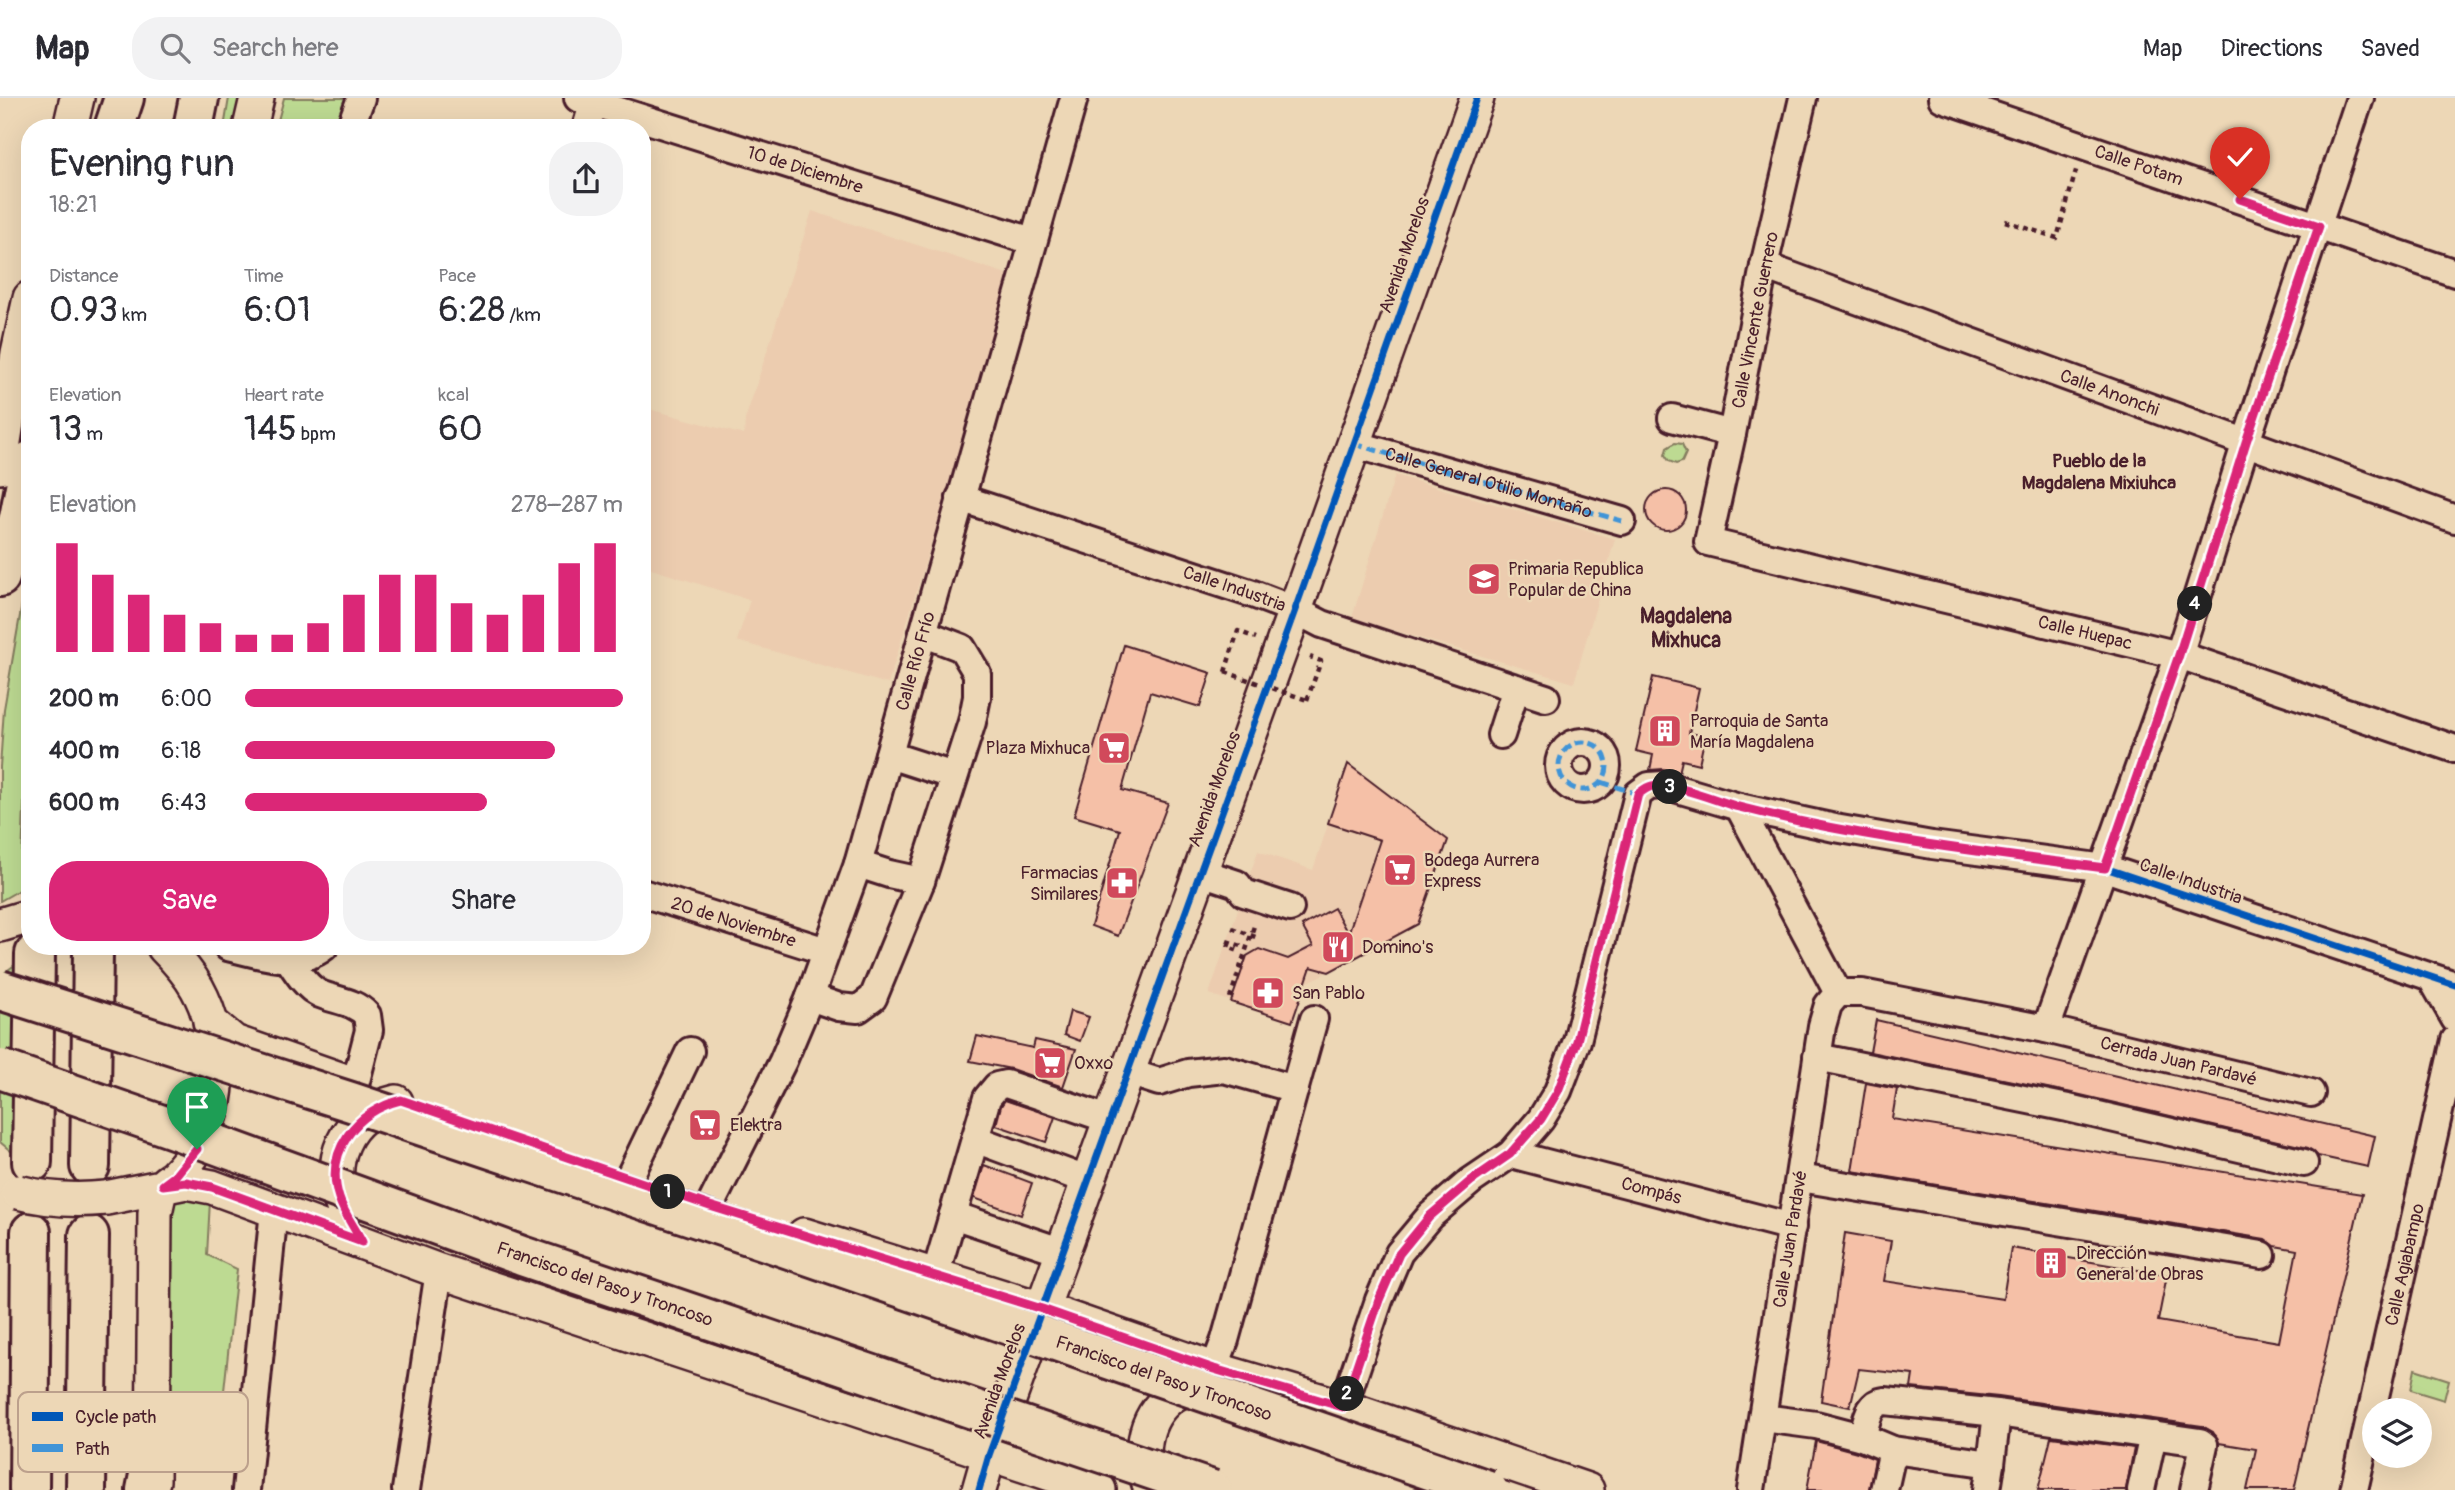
<!DOCTYPE html>
<meta charset="utf-8">
<style>
:root{--surface:#fff;--page:#f2f2f3;--text:#2b2b33;--muted:#7c7c81;--line:#e1e1e2;--accent:#db2777}
body{margin:0;font-family:Pangolin,sans-serif;background:var(--page);color:var(--text);height:100vh;display:flex;flex-direction:column;font-size:26px;white-space:nowrap}
*{box-sizing:border-box;margin:0}
p{font-size:23px;color:var(--muted)}
.icon{flex:none;width:38px;height:38px;fill:none;stroke:currentColor;stroke-width:2;stroke-linecap:round;stroke-linejoin:round}
.map{position:relative;flex:1;overflow:hidden}
.panel{position:absolute;left:21px;top:21px;width:630px;height:836px;display:flex;flex-direction:column;background:var(--surface);border-radius:28px;box-shadow:0 7px 28px #0002}
.panel>*{flex:none}
.controls{position:absolute;left:2362px;top:1300px;display:grid;gap:14px}
.controls a{display:grid;place-items:center;width:70px;height:70px;border-radius:50%;background:var(--surface);box-shadow:0 7px 28px #0002;font-size:35px}
.pin{position:absolute;display:grid;place-items:center;width:60px;height:60px;color:#fff;margin:-72px -30px;border-radius:50% 50% 50% 0;rotate:-45deg;box-shadow:0 0 7px #0007}
.pin .icon{rotate:45deg}
.km{position:absolute;width:35px;height:35px;margin:-18px;border-radius:50%;background:#222;color:#fff;font-size:19px;line-height:35px;text-align:center}
.round{display:grid;place-items:center;flex:none;width:74px;height:74px;border-radius:28px;background:var(--page)}
.overview{display:flex;align-items:center;justify-content:space-between;height:119px;padding:0 28px}
h1{font-size:38px;font-weight:600;line-height:52px}
.figures{display:grid;grid-template-columns:repeat(3,1fr);gap:10px;height:119px;padding:7px 28px}
.figures div{display:grid;align-content:center}
.figures b{font-size:35px;font-weight:600}
.figures small{font-size:19px;font-weight:400}
.figures p{font-size:19px}
.chart{height:196px;padding:14px 28px}
.chart p{display:flex;justify-content:space-between}
.chart svg{width:100%;height:126px;margin-top:7px;stroke:var(--accent);stroke-width:6}
.button{display:flex;gap:14px;margin-top:auto;padding:14px 28px}
.button a{flex:1;height:80px;border-radius:28px;background:var(--accent);color:#fff;font-size:28px;font-weight:600;line-height:80px;text-align:center}
.button a+a{background:var(--page);color:var(--text)}
ul{padding:0 28px;list-style:none;font-size:23px}
li{display:grid;grid-template-columns:112px 84px 1fr;align-items:center;height:52px}
li i{height:18px;border-radius:9px;background:var(--accent)}
header{display:flex;align-items:center;gap:42px;box-sizing:border-box;height:98px;padding:0 35px;background:var(--surface);border-bottom:2px solid var(--line)}
header strong{font-size:33px}
nav{display:flex;gap:38px;margin-inline-start:auto;font-size:24px}
.search{width:490px;height:63px;background:var(--page);display:flex;align-items:center;gap:18px;box-sizing:border-box;padding:0 24px;border-radius:28px;color:var(--muted);font-size:26px}
.map>svg:first-child{display:block}
</style>
<header>
<strong>Map</strong>
<div class="search"><svg class="icon" aria-label="search" viewBox="0 0 24 24"><circle cx="10" cy="10" r="6"/><path d="M15 15l6 6"/></svg>Search here</div>
<nav><a>Map</a><a>Directions</a><a>Saved</a></nav>
</header>
<div class="map">
<svg width="2455" height="1392" viewBox="0 0 2455 1392">
<rect width="100%" height="100%" fill="#edd7b6"/>
<filter id="ink" filterUnits="userSpaceOnUse"><feTurbulence type="fractalNoise" baseFrequency=".0143" numOctaves="2"/><feDisplacementMap in="SourceGraphic" scale="14" xChannelSelector="R" yChannelSelector="G"/><feConvolveMatrix kernelMatrix="1 2 1 2 8 2 1 2 1" color-interpolation-filters="sRGB"/></filter>
<g filter="url(#ink)">
<path fill="#ecccaf" d="M 812,113 L 1013,178 L 888,586 L 737,543 L 750,502 L 642,468 L 642,309 L 744,337 L 745,322 Z
M 1395,377 L 1615,441 L 1574,585 L 1352,520 Z
M 1348,666 L 1448,742 L 1418,826 L 1305,886 L 1292,924 L 1209,896 L 1258,753 L 1313,772 Z"/>
<path fill="#bdda92" stroke="#847c5e" stroke-width="2" d="M 229,0 L 242,0 L 235,30 L 224,30 Z
M 284,0 L 351,0 L 341,30 L 276,30 Z
M 1675,345 L 1682,346 L 1686,355 L 1682,364 L 1676,366 L 1669,363 L 1665,357 L 1667,350 Z
M 30,459 L 30,540 L 21,791 L 0,803 L 0,669 L 4,611 Z
M 20,863 L 19,1060 L 0,1044 L 0,878 Z
M 175,1100 L 210,1103 L 207,1157 L 237,1171 L 221,1321 L 202,1354 L 164,1359 L 162,1131 Z
M 2415,1271 L 2449,1282 L 2444,1302 L 2411,1292 Z"/>
<path fill="#f5c0a7" stroke="#4a1f2b" stroke-width="2" d="M1646 412a20 20 0 1 1 40 0a20 20 0 1 1-40 0Z
M 1124,547 L 1211,575 L 1200,609 L 1150,594 L 1122,692 L 1168,705 L 1118,838 L 1091,828 L 1120,732 L 1074,718 Z
M 1653,579 L 1699,590 L 1689,635 L 1705,638 L 1699,666 L 1682,662 L 1679,675 L 1663,671 L 1650,672 L 1653,657 L 1636,653 Z
M 1348,666 L 1448,742 L 1418,826 L 1329,874 L 1311,869 L 1292,924 L 1231,904 L 1247,858 L 1259,851 L 1288,861 L 1313,848 L 1302,828 L 1334,810 L 1348,836 L 1380,742 L 1328,725 Z
M 1070,913 L 1089,919 L 1080,943 L 1064,937 Z
M 1876,922 L 2375,1038 L 2368,1069 L 2318,1058 L 2308,1050 L 2072,995 L 1870,954 Z
M 977,938 L 1033,950 L 1035,942 L 1076,951 L 1063,989 L 1011,971 L 970,963 Z
M 1866,985 L 1897,991 L 1892,1021 L 2362,1096 L 2294,1392 L 2247,1392 L 2256,1351 L 2219,1345 L 2213,1334 L 2202,1328 L 1999,1299 L 1911,1290 L 1913,1277 L 1859,1271 L 1850,1309 L 1821,1303 L 1845,1135 L 1891,1143 L 1884,1183 L 2003,1201 L 2011,1150 L 2167,1177 L 2158,1223 L 2279,1244 L 2297,1152 L 2275,1148 L 2265,1141 L 1852,1073 Z
M 1005,1002 L 1055,1019 L 1046,1044 L 996,1027 L 1001,1008 Z
M 984,1067 L 1032,1085 L 1021,1117 L 974,1100 Z
M 2051,1339 L 2134,1350 L 2126,1392 L 2038,1392 Z
M 1816,1343 L 1857,1354 L 1875,1361 L 1869,1392 L 1807,1392 Z"/>
<g fill="none" stroke-linecap="round" stroke-linejoin="round">
<defs>
<g id="minor">
<path id="s1" d="M 578,0 L 1032,143"/>
<path id="s2" d="M 1803,0 L 1764,168 L 1732,336 L 1708,444 L 2179,557 L 2455,651"/>
<path id="s3" d="M 1942,0 L 2455,175"/>
<path d="M 350,30 L 361,0"/>
<path d="M 586,30 L 595,0"/>
<path id="s4" d="M 1764,168 L 2455,421"/>
<path d="M 1672,320 L 1732,336"/>
<path id="s5" d="M 1354,346 L 1622,423"/>
<path id="s6" d="M 960,400 L 1253,496 L 1295,512 L 1322,526 L 1546,600"/>
<path d="M 1501,637 L 1516,590"/>
<circle cx="1583" cy="668" r="24"/>
<path d="M 889,657 L 954,678"/>
<path d="M 1739,709 L 1838,895 L 1828,907 L 1822,928 L 1751,1392"/>
<path d="M 858,766 L 889,776 L 921,783"/>
<path d="M 1201,774 L 1237,786 L 1244,795 L 1290,810"/>
<path id="s7" d="M 642,795 L 826,853"/>
<path d="M 228,849 C 260,856 296,871 324,849"/>
<path d="M 289,862 C 297,874 307,890 320,896 C 337,903 354,903 367,917 L 369,932 L 355,987"/>
<path d="M 2432,881 L 2455,921"/>
<path id="s8" d="M 1838,895 L 1862,895 L 2046,931 L 2311,995"/>
<path d="M 810,899 L 839,909 L 858,911 L 873,900 L 921,783 L 972,624 L 977,599 L 977,575 L 962,550 L 923,535"/>
<path d="M 2046,931 L 2179,557 L 2246,344 L 2360,0"/>
<path d="M 1817,959 L 2068,1010 L 2304,1065"/>
<path d="M 1128,974 L 1159,984 L 1188,975 L 1224,971 L 1295,991"/>
<path d="M 975,1041 L 1089,1083"/>
<path id="s9" d="M 1511,1056 L 1792,1129"/>
<path d="M 629,1080 L 690,953"/>
<path d="M 1800,1080 L 2262,1157"/>
<path id="s10" d="M 710,1108 L 783,963 L 810,899 L 858,766 L 1074,0"/>
<path d="M 1063,1154 L 953,1117 L 987,1000 L 997,988 L 1006,986 L 1111,1022"/>
<path d="M 935,1178 L 953,1117"/>
<path d="M 1214,1271 L 1225,1242 L 1314,921"/>
<path d="M 1343,1309 L 1379,1202 L 1399,1155 L 1430,1118 L 1471,1083 L 1511,1056 L 1541,1021 L 1558,993 L 1577,943 L 1638,696 L 1649,688 L 1664,687 L 1739,709 L 1835,730 L 1932,747 L 2105,770 L 2455,887"/>
<path d="M 1763,1320 L 1816,1327 L 1862,1339 L 1893,1352 L 1991,1366 L 1997,1315"/>
<path d="M 1862,1339 C 1867,1324 1867,1305 1885,1303 L 1997,1315 L 2200,1344 L 2204,1347 L 2194,1392"/>
<path d="M 246,1392 L 274,1112"/>
<path d="M 406,1392 L 439,1173"/>
<path d="M 1884,1392 L 1893,1352"/>
<path d="M 1987,1392 L 1991,1366"/>
<path d="M 2141,1392 L 2153,1337"/>
<path id="s11" d="M 2354,1392 L 2455,942"/>
</g>
<path id="major" d="M 70,30 L 77,0
M 250,30 L 257,0
M 0,369 L 18,255 L 30,200
M 0,827 L 30,818
M 210,924 L 234,944 L 351,985
M 106,1100 L 186,1084 L 212,1089 L 439,1173 L 1099,1392
M 344,1112 C 325,1065 344,1016 396,1004
M 804,1137 L 1042,1211 L 1214,1271 L 1343,1309 L 1587,1392
M 153,1383 L 155,1115 C 157,1107 158,1097 162,1089 C 164,1085 170,1082 174,1079 C 182,1071 191,1060 197,1050 C 224,1003 223,937 197,890 C 188,874 177,862 164,849
M 979,1392 L 989,1357 L 1295,512 L 1477,0
M 1151,1392 C 1139,1360 1141,1321 1172,1298 C 1182,1291 1195,1288 1204,1279"/>
<path id="highway" d="M 114,30 L 124,0
M 193,30 L 199,0
M 0,479 L 19,420 L 30,363
M 32,1064 L 35,856
M 90,1068 L 93,853
M 29,1392 L 31,1134
M 86,1392 L 89,1137
M 146,1392 L 153,1357"/>
</defs>
<use href="#minor" stroke="#4a1f2b" stroke-width="32"/>
<use href="#major" stroke="#4a1f2b" stroke-width="38"/>
<use href="#highway" stroke="#4a1f2b" stroke-width="44"/>
<path stroke="#4a1f2b" stroke-width="4.5" stroke-dasharray="5 5" stroke-linecap="butt" d="M 2005,123 L 2057,140 L 2077,69
M 1225,574 L 1238,533 L 1256,540
M 1307,602 L 1321,563 L 1310,559
M 1591,645 L 1593,639
M 1232,830 L 1258,840
M 1227,843 L 1247,850
M 1230,844 L 1228,849 L 1241,854
M 1230,900 L 1255,825"/>
<use href="#minor" stroke="#edd7b6" stroke-width="26"/>
<use href="#major" stroke="#edd7b6" stroke-width="33"/>
<use href="#highway" stroke="#edd7b6" stroke-width="38"/>
<defs>
<path id="major-bridge" d="M 18,1094 C 48,1102 75,1103 106,1100"/>
<g id="highway-bridge">
<path id="s12" d="M 0,892 L 351,1004 L 769,1144 L 1488,1392"/>
<path id="s13" d="M 0,971 L 171,1030 L 522,1158 L 1212,1392"/>
</g>
</defs>
<use href="#major-bridge" stroke="#4a1f2b" stroke-width="38" stroke-linecap="butt"/>
<use href="#highway-bridge" stroke="#4a1f2b" stroke-width="44" stroke-linecap="butt"/>
<path stroke="#4a1f2b" stroke-width="4.5" stroke-dasharray="5 5" stroke-linecap="butt" d="M 1225,574 L 1307,602"/>
<use href="#major-bridge" stroke="#edd7b6" stroke-width="33"/>
<use href="#highway-bridge" stroke="#edd7b6" stroke-width="38"/>
<path stroke="#4194d7" stroke-width="5" stroke-dasharray="10 5" stroke-linecap="butt" d="M 1354,346 L 1622,423
M1559 668a24 24 0 1 1 48 0a24 24 0 1 1-48 0Z
M 1601,684 L 1638,696"/>
<defs>
<path id="cycleway" d="M 1343,1309 L 1379,1202 L 1399,1155 L 1430,1118 L 1471,1083 L 1511,1056 L 1541,1021 L 1558,993 L 1577,943 L 1638,696 L 1649,688 L 1664,687 L 1739,709 L 1835,730 L 1932,747 L 2105,770 L 2455,887
M 979,1392 L 989,1357 L 1295,512 L 1477,0"/>
</defs>
<use href="#cycleway" stroke="#edd7b6" stroke-width="11"/>
<use href="#cycleway" stroke="#0057b8" stroke-width="7"/>
</g>
</g>
<g fill="none" stroke-linecap="round" stroke-linejoin="round" filter="url(#ink)">
<defs>
<path id="route" d="M 197,1051 L 175,1078 L 163,1087 L 186,1084 L 212,1089 L 362,1144 C 355,1130 344,1116 339,1100 C 324,1053 357,1013 401,1002 L 710,1108 L 1042,1211 L 1214,1271 L 1343,1309 L 1379,1202 L 1399,1156 L 1430,1118 L 1471,1083 L 1510,1056 L 1541,1021 L 1558,993 L 1577,943 L 1638,696 C 1642,693 1647,689 1652,688 C 1672,684 1717,703 1739,709 C 1859,740 1983,754 2105,770 L 2179,557 L 2246,344 L 2319,128 L 2240,101"/>
</defs>
<use href="#route" stroke="#fff" stroke-width="14"/>
<use href="#route" stroke="#db2777" stroke-width="9"/>
</g>
<defs>
<symbol id="school-square" viewBox="-11 -11 22 22"><rect x="-9" y="-9" width="18" height="18" rx="4" fill="#d1495b" stroke="#edd7b6"/><path d="M0-5L7-2L0 1L-7-2ZM-4 1L0 2.5L4 1V4Q0 6-4 4Z" fill="#fff"/></symbol>
<symbol id="building-square" viewBox="-11 -11 22 22"><rect x="-9" y="-9" width="18" height="18" rx="4" fill="#d1495b" stroke="#edd7b6"/><path d="M-4-6H4V6H1V3H-1V6H-4ZM-2.5-4.3h1.7v1.8h-1.7ZM.8-4.3h1.7v1.8H.8ZM-2.5-1h1.7V.8h-1.7ZM.8-1h1.7V.8H.8Z" fill="#fff"/></symbol>
<symbol id="supermarket-square" viewBox="-11 -11 22 22"><rect x="-9" y="-9" width="18" height="18" rx="4" fill="#d1495b" stroke="#edd7b6"/><path d="M-6-5.5h2.5l.6 2H6L4.5 2H-2.5L-4.4-4H-6ZM-1.5 3.2a1.3 1.3 0 1 0 .1 0ZM3 3.2a1.3 1.3 0 1 0 .1 0Z" fill="#fff"/></symbol>
<symbol id="pharmacy-square" viewBox="-11 -11 22 22"><rect x="-9" y="-9" width="18" height="18" rx="4" fill="#d1495b" stroke="#edd7b6"/><path d="M-2-6h4v4h4v4h-4v4h-4v-4h-4v-4h4Z" fill="#fff"/></symbol>
<symbol id="restaurant-square" viewBox="-11 -11 22 22"><rect x="-9" y="-9" width="18" height="18" rx="4" fill="#d1495b" stroke="#edd7b6"/><path d="M-5-6h1v4h1v-4h1v4h1v-4h1v5L-1.5 .5V6h-2V.5L-5-1ZM5-6V6H3V1.5H1.5Q1.5-4 5-6Z" fill="#fff"/></symbol>
</defs>
<g fill-rule="evenodd">
<use href="#school-square" x="1465" y="462" width="38" height="38"/>
<use href="#building-square" x="1646" y="614" width="38" height="38"/>
<use href="#supermarket-square" x="1095" y="631" width="38" height="38"/>
<use href="#supermarket-square" x="1381" y="753" width="38" height="38"/>
<use href="#pharmacy-square" x="1103" y="766" width="38" height="38"/>
<use href="#restaurant-square" x="1319" y="830" width="38" height="38"/>
<use href="#pharmacy-square" x="1249" y="876" width="38" height="38"/>
<use href="#supermarket-square" x="1031" y="946" width="38" height="38"/>
<use href="#supermarket-square" x="686" y="1008" width="38" height="38"/>
<use href="#building-square" x="2032" y="1146" width="38" height="38"/>
</g>
<g text-anchor="middle" stroke-width="5" stroke-linejoin="round" paint-order="stroke">
<g font-size="18" fill="#4a1f2b" stroke="#edd7b6">
<text dy="6" stroke="none"><textPath href="#s3" startOffset="208">Calle Potam</textPath></text>
<text dy="6" stroke="none"><textPath href="#s1" startOffset="238">10 de Diciembre</textPath></text>
<text transform="translate(1404 157) rotate(-71)" y="6">Avenida Morelos</text>
<text transform="translate(1755 222) rotate(-79)" y="6">Calle Vincente Guerrero</text>
<text dy="6" stroke="none"><textPath href="#s4" startOffset="368">Calle Anonchi</textPath></text>
<text dy="6" stroke="none"><textPath href="#s5" startOffset="140">Calle General Otilio Montaño</textPath></text>
<text dy="6" stroke="none"><textPath href="#s6" startOffset="289">Calle Industria</textPath></text>
<text dy="6" stroke="none"><textPath href="#s2" startOffset="842">Calle Huepac</textPath></text>
<text dy="6" stroke="none"><textPath href="#s10" startOffset="584">Calle Río Frío</textPath></text>
<text transform="translate(1214 691) rotate(-70)" y="6">Avenida Morelos</text>
<text transform="translate(2191 783) rotate(19)" y="6">Calle Industria</text>
<text dy="6" stroke="none"><textPath href="#s7" startOffset="96">20 de Noviembre</textPath></text>
<text dy="6" stroke="none"><textPath href="#s8" startOffset="348">Cerrada Juan Pardavé</textPath></text>
<text dy="6" stroke="none"><textPath href="#s9" startOffset="145">Compás</textPath></text>
<text transform="translate(1790 1141) rotate(-81)" y="6">Calle Juan Pardavé</text>
<text dy="6" stroke="none"><textPath href="#s11" startOffset="231">Calle Agiabampo</textPath></text>
<text dy="6" stroke="none"><textPath href="#s13" startOffset="642">Francisco del Paso y Troncoso</textPath></text>
<text dy="6" stroke="none"><textPath href="#s12" startOffset="1227">Francisco del Paso y Troncoso</textPath></text>
<text transform="translate(999 1283) rotate(-70)" y="6">Avenida Morelos</text>
</g>
<g font-size="18" fill="#4a1f2b" stroke="#edd7b6" text-anchor="start">
<text x="1508" y="477">Primaria Republica<tspan x="1508" dy="21">Popular de China</tspan></text>
<text x="1690" y="629">Parroquia de Santa<tspan x="1690" dy="21">María Magdalena</tspan></text>
<text x="1090" y="656" text-anchor="end">Plaza Mixhuca</text>
<text x="1424" y="768">Bodega Aurrera<tspan x="1424" dy="21">Express</tspan></text>
<text x="1098" y="781" text-anchor="end">Farmacias<tspan x="1098" dy="21">Similares</tspan></text>
<text x="1362" y="855">Domino's</text>
<text x="1292" y="901">San Pablo</text>
<text x="1074" y="971">Oxxo</text>
<text x="730" y="1033">Elektra</text>
<text x="2076" y="1161">Dirección<tspan x="2076" dy="21">General de Obras</tspan></text>
</g>
<g font-size="19" font-weight="bold" fill="#4a1f2b" stroke="#edd7b6">
<text x="2099" y="369">Pueblo de la<tspan x="2099" dy="22">Magdalena Mixiuhca</tspan></text>
</g>
<g font-size="21" font-weight="bold" fill="#4a1f2b" stroke="#edd7b6">
<text x="1686" y="525">Magdalena<tspan x="1686" dy="24">Mixhuca</tspan></text>
</g>
</g>
<rect x="18" y="1294" width="230" height="80" rx="10" fill="#edd7b6" stroke="#bca08c" stroke-width="2"/>
<rect x="32" y="1314" width="31" height="9" fill="#0057b8"/>
<rect x="32" y="1346" width="31" height="8" fill="#4194d7"/>
<g font-size="19" fill="#4a1f2b">
<text x="75" y="1325">Cycle path</text>
<text x="75" y="1357">Path</text>
</g>
</svg>
<div class="controls">
<a><svg class="icon" aria-label="layers" viewBox="0 0 24 24"><path d="M12 4l9 5-9 5-9-5zM3 14l9 5 9-5"/></svg></a>
</div>
<div class="pin" style="left:197px;top:1051px;background:#1e9e55"><svg class="icon" aria-label="arrive" viewBox="0 0 24 24"><path d="M6 21V4h12l-3 4 3 4H6"/></svg></div>
<div class="pin" style="left:2240px;top:101px;background:#d93025"><svg class="icon" aria-label="check" viewBox="0 0 24 24"><path d="M5 12l5 5 9-10"/></svg></div>
<b class="km" style="left:668px;top:1094px">1</b>
<b class="km" style="left:1347px;top:1296px">2</b>
<b class="km" style="left:1670px;top:689px">3</b>
<b class="km" style="left:2195px;top:506px">4</b>
<section class="panel">
<div class="overview"><div><h1>Evening run</h1><p>18:21</p></div><a class="round"><svg class="icon" aria-label="share" viewBox="0 0 24 24"><path d="M12 15V3M7 8l5-5 5 5M5 13v7h14v-7"/></svg></a></div>
<div class="figures">
<div><p>Distance</p><b>0.93<small> km</small></b></div>
<div><p>Time</p><b>6:01</b></div>
<div><p>Pace</p><b>6:28<small> /km</small></b></div>
</div>
<div class="figures">
<div><p>Elevation</p><b>13<small> m</small></b></div>
<div><p>Heart rate</p><b>145<small> bpm</small></b></div>
<div><p>kcal</p><b>60</b></div>
</div>
<div class="chart"><p><span>Elevation</span>278–287 m</p>
<svg viewBox="0 0 160 44" preserveAspectRatio="none"><path d="M5 44V6M15 44V17M25 44V24M35 44V31M45 44V34M55 44V38M65 44V38M75 44V34M85 44V24M95 44V17M105 44V17M115 44V27M125 44V31M135 44V24M145 44V13M155 44V6"/></svg>
</div>
<ul>
<li><b>200 m</b>6:00<i style="width:100%"></i></li>
<li><b>400 m</b>6:18<i style="width:82%"></i></li>
<li><b>600 m</b>6:43<i style="width:64%"></i></li>
</ul>
<div class="button"><a>Save</a><a>Share</a></div>
</section>
</div>
